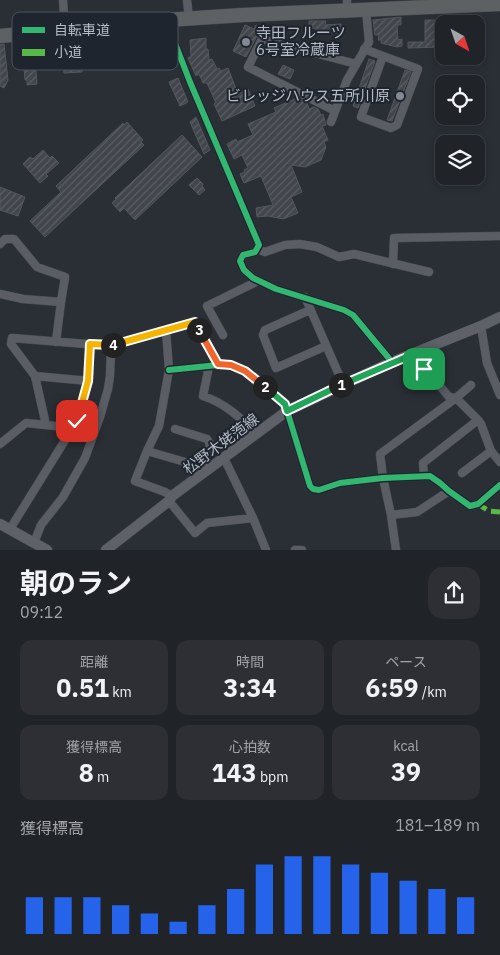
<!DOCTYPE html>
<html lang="ja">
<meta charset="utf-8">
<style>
:root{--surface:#202328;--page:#2d2f34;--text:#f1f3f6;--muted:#a2a4a8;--line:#3d4045;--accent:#2563eb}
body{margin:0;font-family:"IBM Plex Sans","Noto Sans JP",sans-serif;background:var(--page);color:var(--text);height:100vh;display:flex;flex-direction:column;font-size:19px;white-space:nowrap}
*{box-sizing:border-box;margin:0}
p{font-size:16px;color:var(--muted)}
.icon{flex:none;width:28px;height:28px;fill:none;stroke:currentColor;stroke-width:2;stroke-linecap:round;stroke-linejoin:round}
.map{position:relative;height:550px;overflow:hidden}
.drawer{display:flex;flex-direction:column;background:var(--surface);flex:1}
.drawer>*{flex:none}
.needle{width:32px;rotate:140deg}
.buttons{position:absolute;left:435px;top:15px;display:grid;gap:10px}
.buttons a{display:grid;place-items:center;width:50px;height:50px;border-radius:10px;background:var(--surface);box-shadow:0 2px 8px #0003,0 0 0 1px var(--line);font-size:25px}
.pin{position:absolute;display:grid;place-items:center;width:42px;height:42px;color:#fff;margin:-21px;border-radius:10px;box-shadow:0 2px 8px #0006}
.km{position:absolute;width:25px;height:25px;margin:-12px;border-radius:50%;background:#222;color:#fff;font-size:14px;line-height:25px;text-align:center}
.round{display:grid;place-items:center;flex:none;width:52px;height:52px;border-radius:15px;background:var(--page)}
.head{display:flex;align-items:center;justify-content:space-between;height:85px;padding:0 20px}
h1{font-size:28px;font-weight:700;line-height:38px}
.figures{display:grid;grid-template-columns:repeat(3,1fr);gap:8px;height:85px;padding:5px 20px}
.figures div{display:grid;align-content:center;border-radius:12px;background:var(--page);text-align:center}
.figures b{font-size:25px;font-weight:700}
.figures small{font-size:14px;font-weight:400}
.figures p{font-size:14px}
.chart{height:140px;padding:10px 20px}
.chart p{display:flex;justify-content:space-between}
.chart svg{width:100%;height:90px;margin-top:5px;stroke:var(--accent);stroke-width:6}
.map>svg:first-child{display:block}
</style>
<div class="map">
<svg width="500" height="550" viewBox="0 0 500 550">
<defs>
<pattern id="building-hatch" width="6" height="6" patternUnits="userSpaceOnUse" patternTransform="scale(1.25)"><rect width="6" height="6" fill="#42464c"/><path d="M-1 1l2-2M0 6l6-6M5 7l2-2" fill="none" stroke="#5b5f64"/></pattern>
</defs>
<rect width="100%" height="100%" fill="#2a2f35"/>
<path fill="url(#building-hatch)" stroke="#52565d" d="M 401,17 L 401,25 L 397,25 L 398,40 L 402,39 L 402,46 L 397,47 L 381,43 L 381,40 L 378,40 L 379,35 L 375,35 L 373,20 Z
M 425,20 L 440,20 L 441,31 L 443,31 L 443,47 L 408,48 L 408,42 L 425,42 Z
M 309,21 L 326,21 L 325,25 L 341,24 L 341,33 L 331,33 L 331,32 L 326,32 L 326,30 L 315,29 L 314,28 L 309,28 Z
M 245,25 L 254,29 L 256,25 L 261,28 L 246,57 L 233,51 Z
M 80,37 L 80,47 L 90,39 L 96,40 L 105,38 L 110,39 L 114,43 L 115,56 L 117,56 L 118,67 L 107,68 L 107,63 L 82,65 L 82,72 L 64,73 L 63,57 L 48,59 L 48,52 L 59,51 L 58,39 Z
M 206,38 L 206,49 L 208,49 L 209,60 L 212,59 L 217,69 L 219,68 L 221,71 L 228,68 L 238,94 L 248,89 L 255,106 L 222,121 L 214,104 L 216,103 L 207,83 L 203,83 L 199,74 L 196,76 L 188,58 L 191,56 L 190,40 Z
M 34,42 L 37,84 L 27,85 L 27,80 L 25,80 L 22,43 Z
M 4,44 L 8,80 L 4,88 L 0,86 L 0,45 Z
M 369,59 L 375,61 L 358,108 L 353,106 Z
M 283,65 L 294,70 L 290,79 L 278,74 Z
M 405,70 L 411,72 L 392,121 L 387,120 Z
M 178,78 L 188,102 L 180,106 L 169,82 Z
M 297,98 L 307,103 L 309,109 L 314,107 L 318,109 L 321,115 L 323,114 L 326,125 L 322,126 L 328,140 L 324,142 L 326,147 L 321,160 L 305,167 L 291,165 L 302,192 L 291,197 L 298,213 L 283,219 L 268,216 L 257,217 L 256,208 L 273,205 L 261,176 L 244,183 L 240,174 L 245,172 L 244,170 L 248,168 L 242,155 L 234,159 L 227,144 L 236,139 L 237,142 L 253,135 L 248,124 L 276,112 L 274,108 Z
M 196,117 L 210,150 L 204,154 L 190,122 Z
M 127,122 L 143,140 L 141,142 L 144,145 L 45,237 L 30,221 L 61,192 L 56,186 L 123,123 L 124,125 Z
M 182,135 L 202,157 L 135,220 L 124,208 L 120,212 L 112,203 L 116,199 L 115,198 Z
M 43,150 L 50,158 L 52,156 L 59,163 L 46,174 L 48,176 L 40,183 L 23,164 L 30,157 L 33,159 Z
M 197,178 L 203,184 L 202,186 L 205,190 L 199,195 L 189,185 Z
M 0,187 L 25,197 L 18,216 L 0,210 Z"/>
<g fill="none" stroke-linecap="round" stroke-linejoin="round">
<defs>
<path id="street" d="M 63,0 L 65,29
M 187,0 L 189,19
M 347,11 L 347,0
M 166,20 L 190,82 L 259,245 L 255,252 L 243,255 L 240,261 L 244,270 L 253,278 L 276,289 L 344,310 L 353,315 L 392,362
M 364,49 L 418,69 L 397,125 L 391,128 L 361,117 L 383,56
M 335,111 L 248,67 L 262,39 L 356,64
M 331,122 L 347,80 L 369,42 L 366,10
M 0,244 L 5,239 L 14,239 L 37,267 L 65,277 L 61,302 L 23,299 L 0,294
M 257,249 L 265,252 L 285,245 L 300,244 L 317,247 L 339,257 L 354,254 L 429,272
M 393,264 L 394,238 L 500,236
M 305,297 L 343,384
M 310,310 L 265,330 L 263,335 L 276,368 L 326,346
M 481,326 L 487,363 L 500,395
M 166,330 L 169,370 L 159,426 L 147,451 L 135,481 L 165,492 L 172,496
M 223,335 L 207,306 L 258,281
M 56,342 L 61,302
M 409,356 L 431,375 L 449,397 L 456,398 L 478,420 L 481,424 L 491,451 L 500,462
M 209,366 L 203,396 C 225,403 241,418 256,434
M 169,370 L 218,365 L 231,365 L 245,371 L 261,382 L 285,404 L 310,486 L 313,489 L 319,490 L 340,483 L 383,478 L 430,476 L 440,483 L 449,491 L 470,506 L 478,504 L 500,485
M 35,376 L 89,381
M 46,425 L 73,428
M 175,429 L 207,439 L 210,444 L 204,466 L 206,471
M 0,444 L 26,423 L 46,425 L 35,376 L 11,344 L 12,338 L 111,346 L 195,322 L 218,365
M 147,451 L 185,462 L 197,478
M 224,458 L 253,518 L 266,550
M 462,473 L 491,451
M 424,476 L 423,463 L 478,420
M 169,501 L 195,533 L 207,523 L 253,518
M 391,515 L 417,512 L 449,491
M 10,529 L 77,421 L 89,381 L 90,344
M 34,543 L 41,525 L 63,497 L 85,458 L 100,417 L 108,389 L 110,376 L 111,346
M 295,550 L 302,550
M 396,550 L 391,515 L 383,478 L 380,454 L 456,398 L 471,385"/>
<path id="secondary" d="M 0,524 L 47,550
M 106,550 L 169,501 L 172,496 L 287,411 L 392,362 L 481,326 L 500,317"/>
<path id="highway" d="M 0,36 L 166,20 L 243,15 L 500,4"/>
</defs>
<use href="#street" stroke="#484b50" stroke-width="9"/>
<use href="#secondary" stroke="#484b50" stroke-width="11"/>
<use href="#highway" stroke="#474b51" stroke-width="15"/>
<use href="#street" stroke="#5a5d63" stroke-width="8"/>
<use href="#secondary" stroke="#5e6167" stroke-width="10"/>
<use href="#highway" stroke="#5e6163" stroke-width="14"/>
<path stroke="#58b947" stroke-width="5" stroke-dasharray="10 5" stroke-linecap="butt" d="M 478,504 L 489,511 L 500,512"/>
<defs>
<path id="cycleway" d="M 166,20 L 190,82 L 259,245 L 255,252 L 243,255 L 240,261 L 244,270 L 253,278 L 276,289 L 344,310 L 353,315 L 392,362
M 169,370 L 218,365 L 231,365 L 245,371 L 261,382 L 285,404 L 310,486 L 313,489 L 319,490 L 340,483 L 383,478 L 430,476 L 440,483 L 449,491 L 470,506 L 478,504 L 500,485"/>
</defs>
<use href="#cycleway" stroke="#1e252f" stroke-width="9"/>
<use href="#cycleway" stroke="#33b770" stroke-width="6"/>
</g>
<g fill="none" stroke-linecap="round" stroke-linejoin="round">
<defs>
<path id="split-1" d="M 341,385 L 409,356 L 424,369"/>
<path id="split-2" d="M 265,387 L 285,404 L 287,411 L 341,385"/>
<path id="split-3" d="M 199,330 L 218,364 L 231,365 L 245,371 L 265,387"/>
<path id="split-4" d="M 113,345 L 195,322 L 199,330"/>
<path id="split-5" d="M 77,421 L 88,381 L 90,344 L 113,345"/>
</defs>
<use href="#split-1" stroke="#fff" stroke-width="10"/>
<use href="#split-2" stroke="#fff" stroke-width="10"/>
<use href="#split-3" stroke="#fff" stroke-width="10"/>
<use href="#split-4" stroke="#fff" stroke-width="10"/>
<use href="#split-5" stroke="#fff" stroke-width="10"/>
<use href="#split-1" stroke="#22a559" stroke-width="6"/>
<use href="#split-2" stroke="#22a559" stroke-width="6"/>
<use href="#split-3" stroke="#f0652b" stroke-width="6"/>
<use href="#split-4" stroke="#f5b400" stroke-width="6"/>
<use href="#split-5" stroke="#f5b400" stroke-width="6"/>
</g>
<g fill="#848a93" stroke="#1e252f" stroke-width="2">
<circle cx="246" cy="42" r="5"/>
<circle cx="400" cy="96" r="5"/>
</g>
<g text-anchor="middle" stroke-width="4" stroke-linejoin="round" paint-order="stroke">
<g font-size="15" fill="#b4bbc5" stroke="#1e252f" text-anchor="start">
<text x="256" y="38">寺田フルーツ<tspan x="256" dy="17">6号室冷蔵庫</tspan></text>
<text x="390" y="101" text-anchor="end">ビレッジハウス五所川原</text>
</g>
<g font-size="15" fill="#b4bbc5" stroke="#1e252f">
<text transform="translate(221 444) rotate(-37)" y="5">松野木姥萢線</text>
</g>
</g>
<rect x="12" y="12" width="166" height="58" rx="8" fill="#1e252f" stroke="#4b525c" stroke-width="1"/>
<rect x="22" y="27" width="23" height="6" fill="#33b770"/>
<rect x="22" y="49" width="23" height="7" fill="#58b947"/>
<g font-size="14" fill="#b4bbc5">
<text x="54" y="35">自転車道</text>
<text x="54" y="57">小道</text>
</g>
</svg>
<div class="buttons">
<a><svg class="needle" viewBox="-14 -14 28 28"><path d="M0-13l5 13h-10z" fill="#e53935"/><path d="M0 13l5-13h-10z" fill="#a2a4a8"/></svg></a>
<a><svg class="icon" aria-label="locate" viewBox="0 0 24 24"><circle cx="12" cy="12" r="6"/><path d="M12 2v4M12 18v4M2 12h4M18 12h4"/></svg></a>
<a><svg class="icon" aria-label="layers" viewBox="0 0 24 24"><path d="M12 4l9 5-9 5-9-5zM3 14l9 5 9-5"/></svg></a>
</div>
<div class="pin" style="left:424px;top:369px;background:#1e9e55"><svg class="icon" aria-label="arrive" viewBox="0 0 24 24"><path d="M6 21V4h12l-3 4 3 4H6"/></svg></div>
<div class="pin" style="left:77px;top:421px;background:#d93025"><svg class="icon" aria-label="check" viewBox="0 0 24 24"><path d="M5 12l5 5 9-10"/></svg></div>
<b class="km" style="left:341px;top:385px">1</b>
<b class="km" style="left:265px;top:387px">2</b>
<b class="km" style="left:199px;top:330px">3</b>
<b class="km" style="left:113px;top:345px">4</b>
</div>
<section class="drawer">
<div class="head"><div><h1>朝のラン</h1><p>09:12</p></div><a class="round"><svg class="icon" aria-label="share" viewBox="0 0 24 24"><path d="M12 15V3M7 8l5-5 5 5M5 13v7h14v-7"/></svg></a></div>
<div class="figures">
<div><p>距離</p><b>0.51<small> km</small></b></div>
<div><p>時間</p><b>3:34</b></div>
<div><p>ペース</p><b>6:59<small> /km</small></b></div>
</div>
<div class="figures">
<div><p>獲得標高</p><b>8<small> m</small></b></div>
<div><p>心拍数</p><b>143<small> bpm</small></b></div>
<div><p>kcal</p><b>39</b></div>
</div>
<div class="chart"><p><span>獲得標高</span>181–189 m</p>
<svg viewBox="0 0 160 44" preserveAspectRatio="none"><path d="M5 44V26M15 44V26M25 44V26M35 44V30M45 44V34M55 44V38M65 44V30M75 44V22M85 44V10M95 44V6M105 44V6M115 44V10M125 44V14M135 44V18M145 44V22M155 44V26"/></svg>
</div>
</section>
